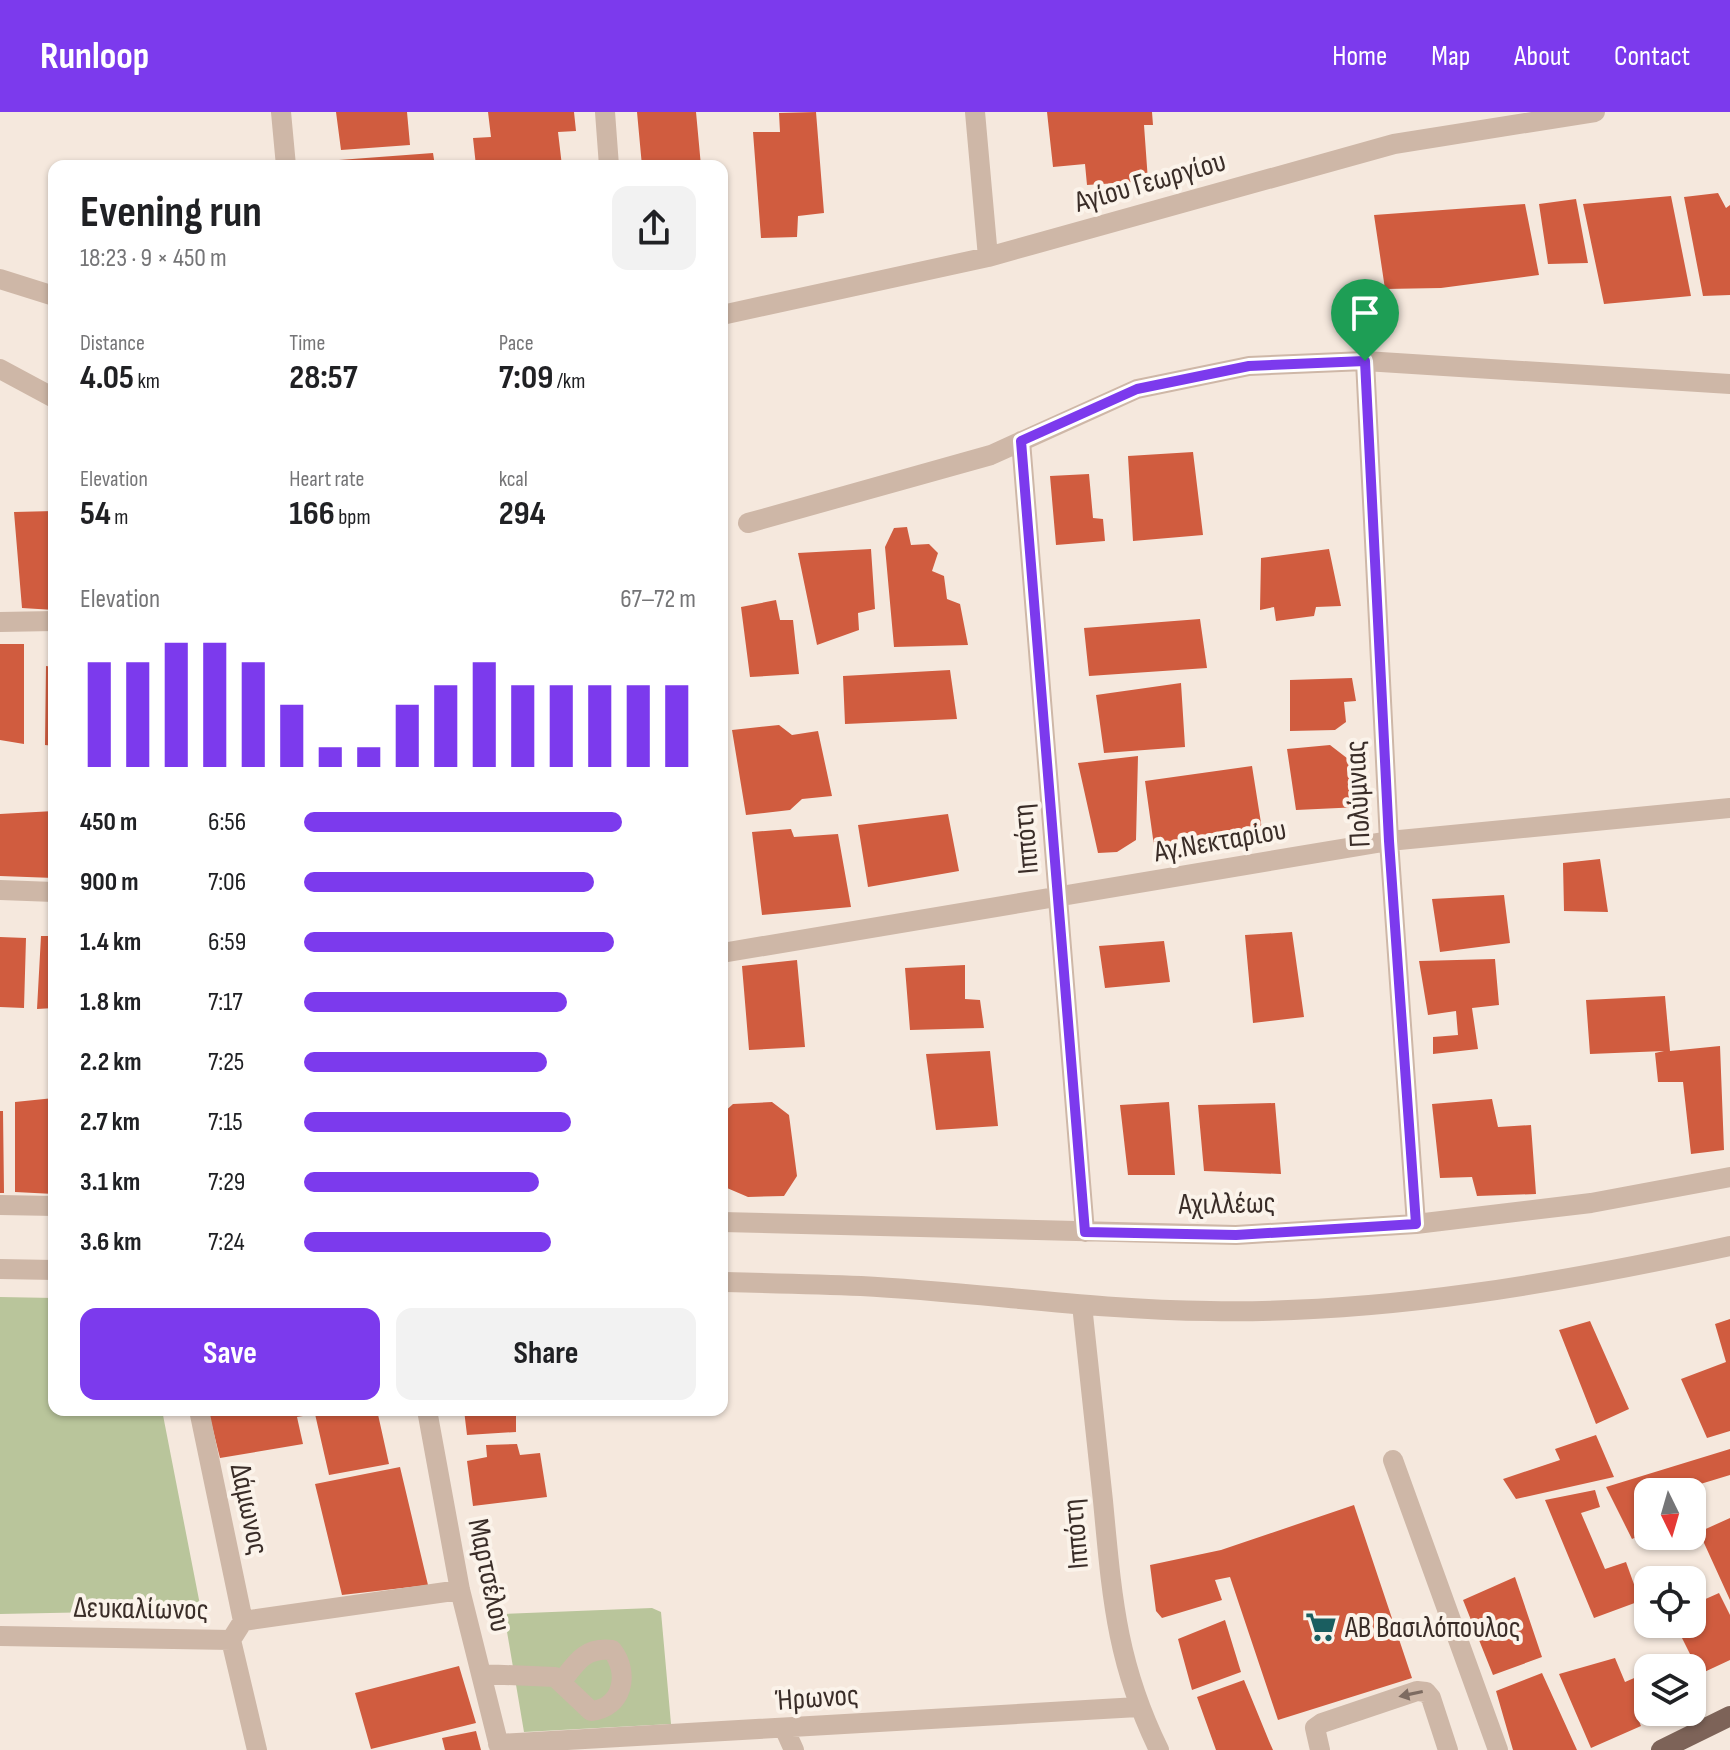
<!DOCTYPE html>
<meta charset="utf-8">
<style>
:root{--surface:#fff;--page:#f2f2f2;--text:#202124;--muted:#757577;--accent:#7c3aed}
body{margin:0;font-family:"Sofia Sans Condensed",sans-serif;background:var(--page);color:var(--text);height:100vh;display:flex;flex-direction:column;font-size:30px;white-space:nowrap}
*{box-sizing:border-box;margin:0}
p{font-size:26px;color:var(--muted)}
.icon{flex:none;width:44px;height:44px;fill:none;stroke:currentColor;stroke-width:2;stroke-linecap:round;stroke-linejoin:round}
.map{position:relative;flex:1;overflow:hidden}
.drawer{position:absolute;left:48px;top:48px;width:680px;height:1256px;display:flex;flex-direction:column;background:var(--surface);border-radius:16px;box-shadow:0 2px 6px #0004}
.drawer>*{flex:none}
.needle{width:52px;rotate:175deg}
.controls{position:absolute;left:1634px;top:1366px;display:grid;gap:16px}
.controls a{display:grid;place-items:center;width:72px;height:72px;border-radius:16px;background:var(--surface);box-shadow:0 2px 6px #0004;font-size:40px}
.pin{position:absolute;display:grid;place-items:center;width:68px;height:68px;color:#fff;margin:-82px -34px;border-radius:50% 50% 50% 0;rotate:-45deg;box-shadow:0 0 8px #0007}
.pin .icon{rotate:45deg}
.round{display:grid;place-items:center;flex:none;width:84px;height:84px;border-radius:16px;background:var(--page)}
.headline{display:flex;align-items:center;justify-content:space-between;height:136px;padding:0 32px}
h1{font-size:44px;font-weight:700;line-height:60px}
.figures{display:grid;grid-template-columns:repeat(3,1fr);gap:12px;height:136px;padding:8px 32px}
.figures div{display:grid;align-content:center}
.figures b{font-size:34px;font-weight:700}
.figures small{font-size:22px;font-weight:400}
.figures p{font-size:22px}
.chart{height:224px;padding:16px 32px}
.chart p{display:flex;justify-content:space-between}
.chart svg{width:100%;height:144px;margin-top:8px;stroke:var(--accent);stroke-width:6}
.cta{display:flex;gap:16px;margin-top:auto;padding:16px 32px}
.cta a{flex:1;height:92px;border-radius:16px;background:var(--accent);color:#fff;font-size:32px;font-weight:700;line-height:92px;text-align:center}
.cta a+a{background:var(--page);color:var(--text)}
ul{padding:0 32px;list-style:none;font-size:26px}
li{display:grid;grid-template-columns:128px 96px 1fr;align-items:center;height:60px}
li i{height:20px;border-radius:10px;background:var(--accent)}
header{display:flex;align-items:center;gap:48px;box-sizing:border-box;height:112px;padding:0 40px;background:var(--accent);color:#fff}
header strong{font-size:38px}
nav{display:flex;gap:44px;margin-inline-start:auto;font-size:28px}
.map>svg:first-child{display:block}
</style>
<header>
<strong>Runloop</strong>
<nav><a>Home</a><a>Map</a><a>About</a><a>Contact</a></nav>
</header>
<div class="map">
<svg width="1730" height="1638" viewBox="0 0 1730 1638">
<rect width="100%" height="100%" fill="#f5e8dd"/>
<path fill="#b9c59b" d="M 0,1185 L 54,1186 L 54,1298 L 162,1298 L 201,1498 L 0,1502 Z
M 652,1496 L 661,1500 L 671,1612 L 524,1620 L 504,1502 Z"/>
<path fill="#d05c3f" d="M 336,0 L 407,0 L 410,33 L 341,38 Z
M 488,0 L 574,0 L 576,19 L 558,20 L 562,54 L 476,54 L 473,26 L 491,25 Z
M 637,0 L 696,0 L 701,54 L 642,54 Z
M 816,0 L 824,101 L 798,104 L 797,125 L 761,126 L 753,20 L 780,20 L 779,1 Z
M 1047,0 L 1152,0 L 1153,13 L 1144,13 L 1148,69 L 1087,73 L 1085,52 L 1053,55 Z
M 433,41 L 435,54 L 340,54 L 339,48 Z
M 1718,81 L 1726,96 L 1730,93 L 1730,183 L 1703,184 L 1684,85 Z
M 1671,84 L 1691,184 L 1604,192 L 1583,92 Z
M 1576,87 L 1588,151 L 1548,152 L 1539,92 Z
M 1525,92 L 1539,163 L 1441,176 L 1385,177 L 1374,103 Z
M 1193,340 L 1203,423 L 1133,429 L 1128,344 Z
M 1089,362 L 1093,406 L 1103,407 L 1105,429 L 1056,433 L 1050,364 Z
M 54,399 L 54,498 L 22,496 L 14,400 Z
M 907,415 L 911,433 L 929,432 L 938,441 L 932,459 L 944,464 L 947,487 L 960,492 L 968,533 L 894,535 L 885,435 L 894,416 Z
M 871,437 L 875,497 L 858,501 L 859,518 L 817,533 L 798,441 Z
M 1329,437 L 1341,494 L 1316,495 L 1314,504 L 1276,509 L 1274,495 L 1260,498 L 1261,446 Z
M 776,488 L 780,508 L 793,508 L 799,562 L 750,565 L 741,495 Z
M 1200,507 L 1207,556 L 1089,564 L 1084,516 Z
M 0,532 L 24,532 L 24,632 L 0,628 Z
M 46,554 L 54,555 L 54,634 L 45,633 Z
M 950,558 L 957,607 L 845,612 L 843,564 Z
M 1352,566 L 1356,589 L 1344,590 L 1346,610 L 1335,618 L 1290,619 L 1290,568 Z
M 1181,571 L 1185,635 L 1104,641 L 1096,583 Z
M 779,613 L 792,623 L 818,619 L 832,684 L 802,687 L 790,698 L 746,703 L 732,618 Z
M 1330,633 L 1352,650 L 1360,695 L 1296,698 L 1287,637 Z
M 1138,644 L 1136,728 L 1117,740 L 1098,741 L 1078,651 Z
M 1252,654 L 1264,730 L 1245,734 L 1201,733 L 1189,739 L 1155,741 L 1145,669 Z
M 54,699 L 54,766 L 0,764 L 0,702 Z
M 948,702 L 959,759 L 868,775 L 858,713 Z
M 791,717 L 794,725 L 838,722 L 851,795 L 762,803 L 752,720 Z
M 1600,747 L 1608,800 L 1564,799 L 1563,751 Z
M 1504,783 L 1510,831 L 1440,840 L 1432,787 Z
M 1292,820 L 1304,905 L 1253,911 L 1245,823 Z
M 41,824 L 54,824 L 54,896 L 37,897 Z
M 0,825 L 26,826 L 24,896 L 0,895 Z
M 1164,829 L 1170,870 L 1105,876 L 1099,834 Z
M 1495,847 L 1499,893 L 1472,896 L 1478,937 L 1433,942 L 1433,925 L 1458,923 L 1456,899 L 1428,903 L 1419,849 Z
M 797,848 L 805,935 L 749,938 L 742,854 Z
M 965,853 L 965,887 L 980,888 L 984,916 L 910,918 L 905,856 Z
M 1665,884 L 1670,939 L 1720,934 L 1724,1038 L 1691,1042 L 1683,970 L 1658,970 L 1655,941 L 1664,939 L 1590,942 L 1586,888 Z
M 990,939 L 998,1014 L 936,1018 L 926,942 Z
M 54,986 L 54,1082 L 15,1080 L 15,990 Z
M 1492,987 L 1498,1015 L 1531,1013 L 1536,1082 L 1477,1084 L 1472,1065 L 1440,1066 L 1432,992 Z
M 772,990 L 789,1003 L 797,1064 L 784,1084 L 748,1085 L 727,1076 L 722,1083 L 722,1002 L 733,992 Z
M 1169,990 L 1175,1063 L 1128,1063 L 1120,993 Z
M 1275,991 L 1281,1062 L 1204,1059 L 1198,993 Z
M 0,999 L 3,999 L 4,1081 L 0,1081 Z
M 1730,1207 L 1730,1319 L 1707,1326 L 1681,1267 L 1726,1250 L 1715,1212 Z
M 1590,1209 L 1629,1297 L 1596,1312 L 1559,1218 Z
M 232,1298 L 377,1298 L 389,1352 L 329,1363 L 315,1302 L 297,1305 L 303,1332 L 220,1346 L 209,1302 Z
M 464,1298 L 530,1298 L 531,1301 L 516,1304 L 516,1320 L 467,1323 Z
M 1596,1323 L 1614,1365 L 1516,1387 L 1503,1367 L 1560,1348 L 1555,1337 Z
M 517,1332 L 520,1343 L 540,1341 L 547,1385 L 473,1394 L 467,1349 L 487,1345 L 486,1333 Z
M 1730,1337 L 1730,1363 L 1674,1380 L 1648,1380 L 1648,1420 L 1632,1427 L 1606,1375 Z
M 400,1355 L 428,1473 L 342,1483 L 315,1372 Z
M 1595,1378 L 1600,1395 L 1581,1401 L 1605,1457 L 1626,1450 L 1640,1489 L 1594,1506 L 1545,1388 Z
M 1354,1393 L 1412,1566 L 1278,1608 L 1230,1465 L 1215,1468 L 1222,1488 L 1162,1506 L 1156,1499 L 1150,1453 L 1221,1438 Z
M 1730,1406 L 1730,1488 L 1699,1420 Z
M 1515,1465 L 1542,1545 L 1493,1563 L 1463,1488 Z
M 1719,1481 L 1730,1503 L 1730,1548 L 1700,1562 L 1675,1512 L 1692,1512 L 1692,1493 Z
M 1225,1508 L 1241,1560 L 1192,1578 L 1178,1527 Z
M 1615,1546 L 1625,1570 L 1648,1560 L 1648,1596 L 1636,1602 L 1641,1614 L 1591,1636 L 1559,1562 Z
M 459,1554 L 476,1611 L 371,1637 L 355,1581 Z
M 1542,1561 L 1577,1638 L 1513,1638 L 1496,1579 Z
M 1244,1568 L 1269,1629 L 1273,1638 L 1216,1638 L 1197,1585 Z
M 476,1619 L 481,1638 L 445,1638 L 442,1626 Z"/>
<g fill="none" stroke-linecap="round" stroke-linejoin="round">
<path stroke="#ceb7a7" stroke-width="20" d="M 281,0 L 286,54
M 605,0 L 609,54
M 975,0 L 988,145
M 0,167 L 54,184
M 722,203 L 988,145 L 1394,32 L 1595,0
M 1365,249 L 1389,729 L 1416,1112
M 0,257 L 54,286
M 1021,329 L 1085,1120
M 748,411 L 991,343 L 1137,277 L 1249,254 L 1365,249 L 1730,272
M 0,510 L 54,509
M 0,778 L 54,780
M 722,841 L 1389,729 L 1730,696
M 0,1093 L 54,1094
M 722,1110 L 1236,1123 L 1416,1112 L 1591,1091 L 1730,1065
M 0,1157 L 54,1158
M 722,1170 C 768,1171 815,1172 861,1174 C 977,1180 1093,1198 1210,1199 C 1385,1202 1559,1171 1730,1134
M 1082,1193 C 1089,1258 1096,1324 1103,1389 C 1112,1484 1116,1550 1159,1638
M 199,1298 L 243,1509
M 427,1298 L 460,1478 L 500,1638
M 1393,1348 L 1498,1638
M 0,1524 L 231,1528 L 243,1509 L 460,1478
M 231,1528 L 257,1638
M 481,1562 L 555,1565 L 591,1599 C 623,1596 630,1561 612,1538 C 586,1535 577,1549 562,1569
M 785,1618 L 794,1638
M 498,1632 L 1138,1595
M 1320,1638 L 1315,1616 L 1322,1611 L 1417,1579 L 1426,1580 L 1431,1586 L 1448,1638"/>
<path stroke="#7d6358" stroke-width="20" d="M 1661,1638 L 1730,1604"/>
</g>
<defs><path id="oneway-solid" d="M-6-.8H1V-3.2L6.5 0L1 3.2V.8H-6Z" transform="scale(2)"/></defs>
<use fill="#7d6b61" href="#oneway-solid" transform="translate(1411 1582) rotate(168)"/>
<g fill="none" stroke-linecap="round" stroke-linejoin="round">
<defs>
<path id="route" d="M 1365,249 L 1389,729 L 1416,1112 L 1236,1123 L 1085,1120 L 1021,329 L 1137,277 L 1249,254 Z"/>
</defs>
<use href="#route" stroke="#fff" stroke-width="16"/>
<use href="#route" stroke="#7c3aed" stroke-width="10"/>
</g>
<defs>
<symbol id="supermarket-bare" viewBox="-9 -9 18 18"><path d="M-6-5.5h2.5l.6 2H6L4.5 2H-2.5L-4.4-4H-6ZM-1.5 3.2a1.3 1.3 0 1 0 .1 0ZM3 3.2a1.3 1.3 0 1 0 .1 0Z" fill="#1a5e60" stroke="#fbf3ea" stroke-width="2.5" paint-order="stroke"/></symbol>
</defs>
<g fill-rule="evenodd">
<use href="#supermarket-bare" x="1299" y="1493" width="44" height="44"/>
</g>
<g text-anchor="middle" stroke-width="8" stroke-linejoin="round" paint-order="stroke">
<g font-size="30" fill="#3a2d28" stroke="#fbf3ea">
<text transform="translate(1150 69) rotate(-16)" y="10">Αγίου Γεωργίου</text>
<text transform="translate(1357 682) rotate(-93)" y="10">Πολύμνιας</text>
<text transform="translate(1025 727) rotate(-95)" y="10">Ιππότη</text>
<text transform="translate(1220 728) rotate(-10)" y="10">Αγ.Νεκταρίου</text>
<text transform="translate(1227 1091) rotate(-1)" y="10">Αχιλλέως</text>
<text transform="translate(250 1397) rotate(78)" y="10">Δάμωνος</text>
<text transform="translate(1075 1422) rotate(-95)" y="10">Ιππότη</text>
<text transform="translate(490 1463) rotate(78)" y="10">Μαρτσέλου</text>
<text transform="translate(141 1496) rotate(1)" y="10">Δευκαλίωνος</text>
<text transform="translate(817 1585) rotate(-4)" y="10">Ήρωνος</text>
</g>
<g font-size="30" fill="#3a2d28" stroke="#fbf3ea" text-anchor="start">
<text x="1345" y="1525">ΑΒ Βασιλόπουλος</text>
</g>
</g>
</svg>
<div class="controls">
<a><svg class="needle" viewBox="-14 -14 28 28"><path d="M0-13l5 13h-10z" fill="#e53935"/><path d="M0 13l5-13h-10z" fill="#757577"/></svg></a>
<a><svg class="icon" aria-label="locate" viewBox="0 0 24 24"><circle cx="12" cy="12" r="6"/><path d="M12 2v4M12 18v4M2 12h4M18 12h4"/></svg></a>
<a><svg class="icon" aria-label="layers" viewBox="0 0 24 24"><path d="M12 4l9 5-9 5-9-5zM3 14l9 5 9-5"/></svg></a>
</div>
<div class="pin" style="left:1365px;top:249px;background:#1e9e55"><svg class="icon" aria-label="arrive" viewBox="0 0 24 24"><path d="M6 21V4h12l-3 4 3 4H6"/></svg></div>
<section class="drawer">
<div class="headline"><div><h1>Evening run</h1><p>18:23 · 9 × 450 m</p></div><a class="round"><svg class="icon" aria-label="share" viewBox="0 0 24 24"><path d="M12 15V3M7 8l5-5 5 5M5 13v7h14v-7"/></svg></a></div>
<div class="figures">
<div><p>Distance</p><b>4.05<small> km</small></b></div>
<div><p>Time</p><b>28:57</b></div>
<div><p>Pace</p><b>7:09<small> /km</small></b></div>
</div>
<div class="figures">
<div><p>Elevation</p><b>54<small> m</small></b></div>
<div><p>Heart rate</p><b>166<small> bpm</small></b></div>
<div><p>kcal</p><b>294</b></div>
</div>
<div class="chart"><p><span>Elevation</span>67–72 m</p>
<svg viewBox="0 0 160 44" preserveAspectRatio="none"><path d="M5 44V12M15 44V12M25 44V6M35 44V6M45 44V12M55 44V25M65 44V38M75 44V38M85 44V25M95 44V19M105 44V12M115 44V19M125 44V19M135 44V19M145 44V19M155 44V19"/></svg>
</div>
<ul>
<li><b>450 m</b>6:56<i style="width:81%"></i></li>
<li><b>900 m</b>7:06<i style="width:74%"></i></li>
<li><b>1.4 km</b>6:59<i style="width:79%"></i></li>
<li><b>1.8 km</b>7:17<i style="width:67%"></i></li>
<li><b>2.2 km</b>7:25<i style="width:62%"></i></li>
<li><b>2.7 km</b>7:15<i style="width:68%"></i></li>
<li><b>3.1 km</b>7:29<i style="width:60%"></i></li>
<li><b>3.6 km</b>7:24<i style="width:63%"></i></li>
</ul>
<div class="cta"><a>Save</a><a>Share</a></div>
</section>
</div>
